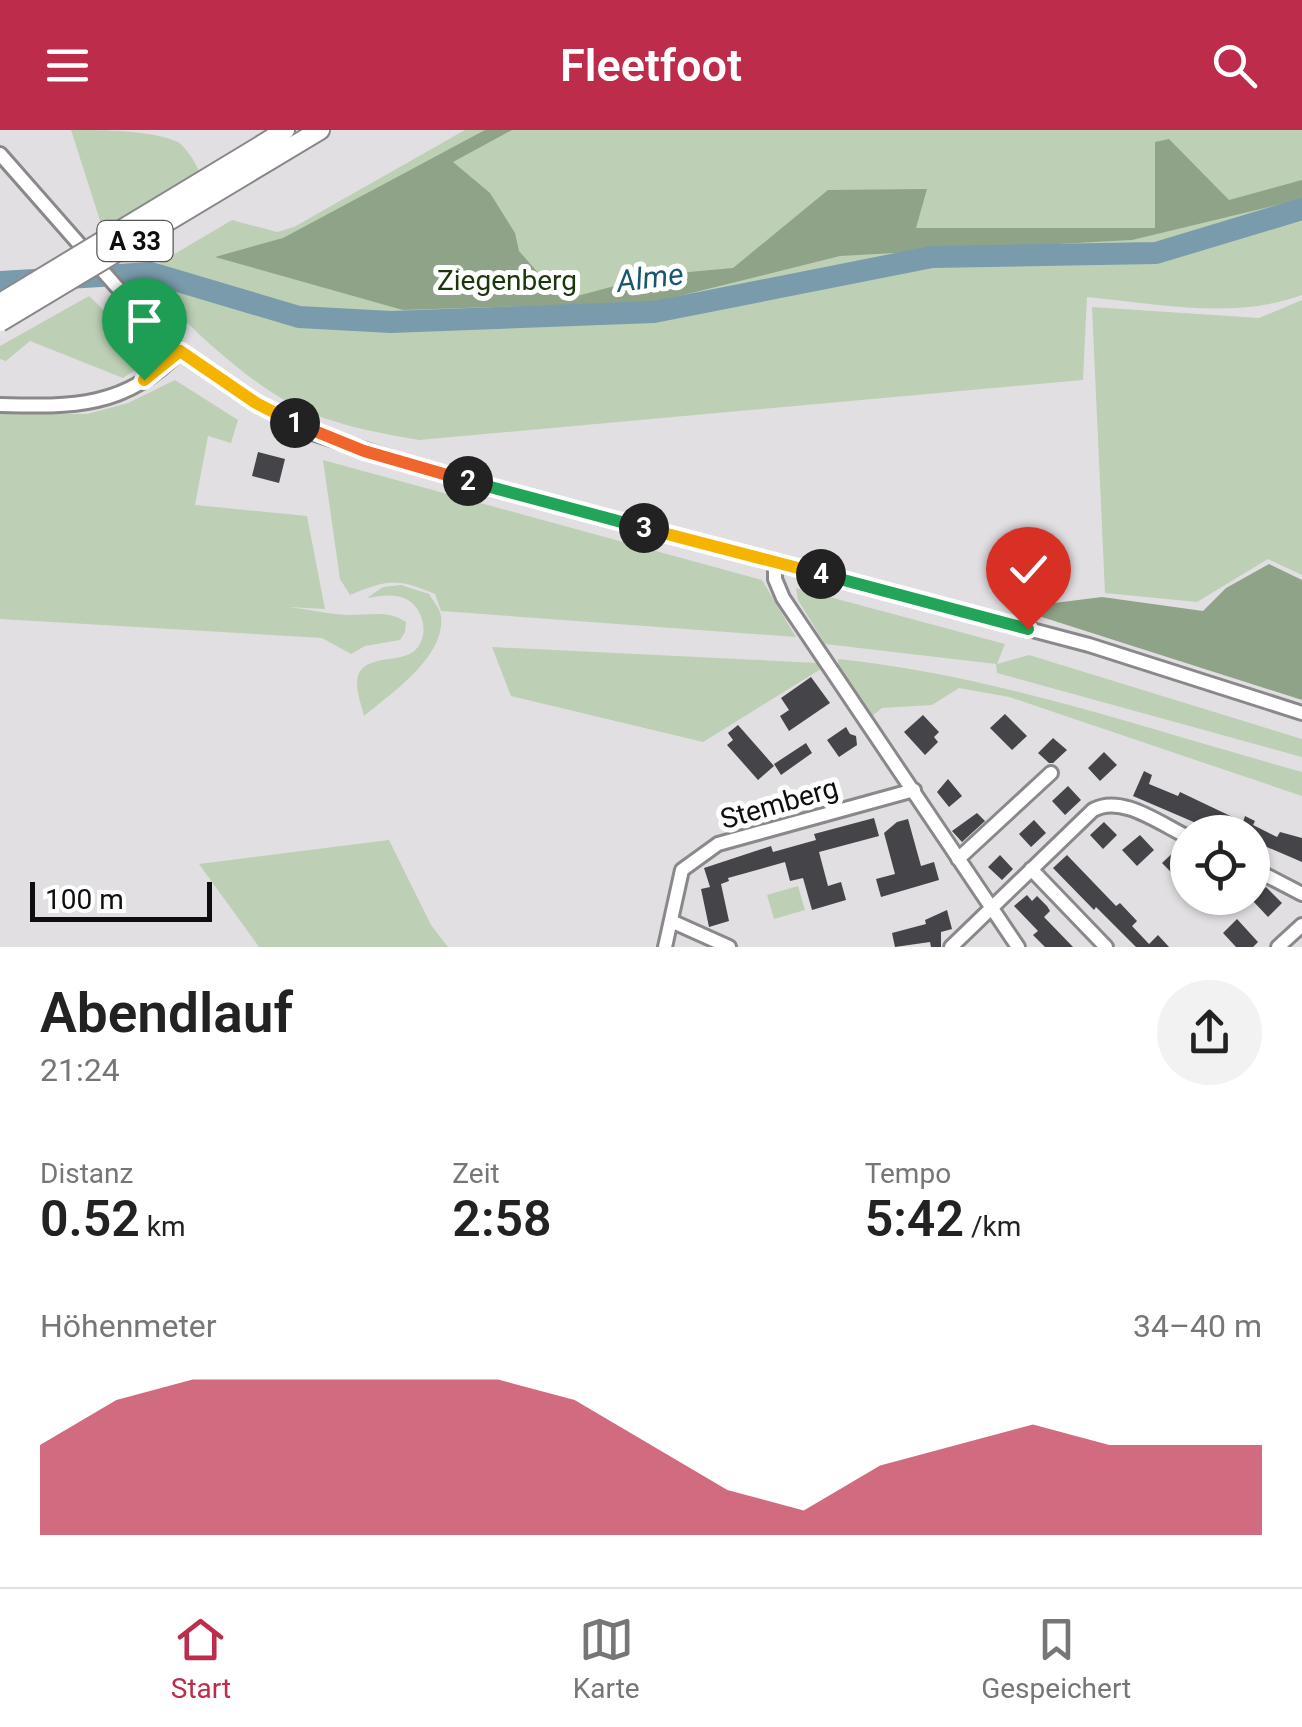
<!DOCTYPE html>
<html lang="de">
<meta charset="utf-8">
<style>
:root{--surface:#fff;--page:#f2f2f2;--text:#222;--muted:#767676;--line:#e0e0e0;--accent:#bd2d4b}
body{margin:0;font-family:Roboto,sans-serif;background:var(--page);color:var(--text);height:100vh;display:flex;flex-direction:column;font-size:38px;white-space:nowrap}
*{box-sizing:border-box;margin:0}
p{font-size:32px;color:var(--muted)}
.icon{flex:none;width:55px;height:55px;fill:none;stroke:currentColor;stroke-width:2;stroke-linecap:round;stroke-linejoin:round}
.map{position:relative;height:817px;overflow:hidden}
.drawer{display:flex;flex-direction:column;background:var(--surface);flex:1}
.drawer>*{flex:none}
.fabs{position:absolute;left:1170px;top:685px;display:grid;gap:20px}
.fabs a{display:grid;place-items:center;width:100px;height:100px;border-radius:50%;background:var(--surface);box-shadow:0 2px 8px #0004;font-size:50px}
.scale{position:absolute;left:30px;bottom:25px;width:182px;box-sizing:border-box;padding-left:10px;border:5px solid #0e0d0f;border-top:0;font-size:28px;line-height:35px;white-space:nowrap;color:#0e0d0f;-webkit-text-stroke:8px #fff;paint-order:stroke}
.pin{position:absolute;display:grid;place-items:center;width:85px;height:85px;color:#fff;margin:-102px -42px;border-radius:50% 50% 50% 0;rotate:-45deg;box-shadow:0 0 10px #0007}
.pin .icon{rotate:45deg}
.km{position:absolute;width:50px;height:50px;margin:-25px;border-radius:50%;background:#222;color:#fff;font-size:28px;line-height:50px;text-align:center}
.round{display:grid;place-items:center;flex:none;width:105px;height:105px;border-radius:52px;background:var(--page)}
.headline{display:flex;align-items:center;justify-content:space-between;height:170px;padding:0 40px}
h1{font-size:55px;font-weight:600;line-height:75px}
.stats{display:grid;grid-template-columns:repeat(3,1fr);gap:15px;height:170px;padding:10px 40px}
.stats div{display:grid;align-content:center}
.stats b{font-size:50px;font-weight:600}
.stats small{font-size:28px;font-weight:400}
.stats p{font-size:28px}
.chart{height:280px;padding:20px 40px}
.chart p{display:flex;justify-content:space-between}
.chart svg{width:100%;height:180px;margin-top:10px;fill:var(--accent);opacity:.7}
header{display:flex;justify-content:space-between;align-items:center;height:130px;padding:0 40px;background:var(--accent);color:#fff;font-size:45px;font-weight:600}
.dock{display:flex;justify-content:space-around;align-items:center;height:140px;border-top:2px solid var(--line);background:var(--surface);font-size:28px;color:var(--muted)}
.dock a{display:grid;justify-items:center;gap:5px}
.dock .on{color:var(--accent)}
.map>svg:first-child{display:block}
</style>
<header><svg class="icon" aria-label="menu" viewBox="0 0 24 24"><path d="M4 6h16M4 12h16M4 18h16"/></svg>Fleetfoot<svg class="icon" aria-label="search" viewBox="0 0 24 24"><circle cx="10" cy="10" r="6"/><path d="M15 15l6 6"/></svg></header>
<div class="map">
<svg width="1302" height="817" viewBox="0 0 1302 817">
<rect width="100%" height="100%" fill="#e2dfe3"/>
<path fill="#bdd0b5" d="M 71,0 C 103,0 152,0 178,12 C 195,25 204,53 214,72 L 103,100 Z
M 465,0 L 1302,0 L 1302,165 C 1233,190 1159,174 1087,167 L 1083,250 L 419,310 C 374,302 327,294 286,271 C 235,242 180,187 139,145 L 232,90 L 277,102 L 294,97 Z
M 89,166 L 154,228 L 123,248 L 30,211 L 6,231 L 0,229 L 0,216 Z
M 1302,170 L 1302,445 L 1268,429 L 1197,472 L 1105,463 L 1092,177 L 1259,188 Z
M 175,250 L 238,290 L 231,313 L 208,306 L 195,375 L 307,386 L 325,479 L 288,477 C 308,479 331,485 352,485 C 371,485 388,480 406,492 L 405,502 L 400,510 L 365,516 L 351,524 L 322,508 L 0,489 L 0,284 L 87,284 L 128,273 Z
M 323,330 L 762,450 L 796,507 L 441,481 L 435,464 C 397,448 389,449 350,465 L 340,449 Z
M 401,455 L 429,464 C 433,471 440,478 441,486 C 446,526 392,563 364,586 C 361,573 352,551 361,540 C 373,526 398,532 413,522 C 431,508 424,478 406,469 C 393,463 381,466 367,468 L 383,457 Z
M 796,458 L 1005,514 L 997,534 L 1029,525 L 1302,609 L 1302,627 L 997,543 L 996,534 L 825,514 L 798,470 Z
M 492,517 L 818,533 L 821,539 L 703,612 L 511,566 Z
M 838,529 C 995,545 1149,600 1302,642 L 1302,666 L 1009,567 L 959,558 L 932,575 L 882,578 L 872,586 L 838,538 Z
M 389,710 L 431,795 L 448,817 L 259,817 L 199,734 Z
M 798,756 L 805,780 L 774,789 L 767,765 Z"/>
<path fill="#8fa388" d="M 485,0 L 512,0 L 453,32 L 490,63 L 515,103 L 519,121 L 562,170 L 656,145 L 733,138 L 828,60 L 927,59 L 916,98 L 1155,98 L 1155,12 L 1169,9 L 1229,70 L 1302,50 L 1302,69 L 1132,110 L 840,126 L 655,172 L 403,180 L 215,127 L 283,108 Z
M 1269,434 L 1302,450 L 1302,570 L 1014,478 L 1102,467 L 1203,481 L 1226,458 Z"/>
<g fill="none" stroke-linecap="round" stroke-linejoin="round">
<path stroke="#7a9bac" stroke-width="22" d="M 0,152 L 151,143 L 299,187 L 391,192 L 654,182 L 932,127 L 1156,123 L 1302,79"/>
</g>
<path fill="#454448" d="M 258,322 L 285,329 L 279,353 L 252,346 Z
M 811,547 L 830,573 L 789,601 L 780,586 L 789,580 L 781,568 Z
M 1005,584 L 1027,606 L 1012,620 L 990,598 Z
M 923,585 L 939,602 L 934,607 L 938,612 L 925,625 L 904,602 Z
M 738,595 L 774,636 L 758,650 L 727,615 L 733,610 L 728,603 Z
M 846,597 L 850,604 L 856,606 L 857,615 L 839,627 L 827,610 Z
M 1053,608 L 1067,620 L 1053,633 L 1049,633 L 1038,623 Z
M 806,613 L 812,623 L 781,645 L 774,634 Z
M 1104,622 L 1117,635 L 1100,651 L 1088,638 Z
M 1144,641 L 1152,645 L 1149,654 L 1178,666 L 1180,662 L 1243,692 L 1245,686 L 1255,691 L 1253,695 L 1277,707 L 1280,702 L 1302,708 L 1302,732 L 1260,714 L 1252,728 L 1252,702 L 1217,702 L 1133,666 Z
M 948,649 L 962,666 L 949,677 L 937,662 Z
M 1068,656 L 1081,670 L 1065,685 L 1052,671 Z
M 977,683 L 985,691 L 962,712 L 952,701 Z
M 874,688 L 879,706 L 819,722 L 828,756 L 841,752 L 846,770 L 812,780 L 803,748 L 790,751 L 785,732 L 728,748 L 729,751 L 721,754 L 729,791 L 709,797 L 701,759 L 710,757 L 704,738 L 771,716 L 773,722 L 816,710 L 814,704 Z
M 908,689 L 921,736 L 934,732 L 939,750 L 881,767 L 876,749 L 895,744 L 884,703 L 897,692 Z
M 1034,690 L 1046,703 L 1031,717 L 1019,704 Z
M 1104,692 L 1117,705 L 1103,719 L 1090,705 Z
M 1140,705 L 1154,720 L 1137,736 L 1122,720 Z
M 1178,718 L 1188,728 L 1188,734 L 1175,746 L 1162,733 Z
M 1000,725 L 1013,739 L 1002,750 L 988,737 Z
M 1067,725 L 1116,776 L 1120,773 L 1137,791 L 1132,796 L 1149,814 L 1158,805 L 1169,817 L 1136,817 L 1096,777 L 1094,780 L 1053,738 Z
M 1266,757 L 1282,773 L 1268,787 L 1252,770 Z
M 1027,765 L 1032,771 L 1037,766 L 1047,776 L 1050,781 L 1044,787 L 1073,817 L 1045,817 L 1033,805 L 1038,801 L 1014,776 Z
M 947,780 L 952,799 L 941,802 L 941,817 L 931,817 L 930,812 L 895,817 L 892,803 L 926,794 L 925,790 Z
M 1237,789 L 1258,812 L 1253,817 L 1236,817 L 1223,803 Z"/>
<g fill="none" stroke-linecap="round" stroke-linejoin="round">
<defs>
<path id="minor" d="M 0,24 L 116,156 L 180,221 L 256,273 L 315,304 L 448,346 L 1089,515 L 1302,583
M 0,275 C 72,277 126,278 180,221
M 775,433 L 775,449 L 783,468 L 1018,817
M 958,729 L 1051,643
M 1252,738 L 1302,764
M 1031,739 L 1106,817
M 671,791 L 729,817
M 665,817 L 682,740 L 718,714 L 914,660
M 951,817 L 1093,680 C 1122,664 1160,694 1188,707
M 1278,817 L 1302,795"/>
<path id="highway" d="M 263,14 L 285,0
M 270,30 L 320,0"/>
</defs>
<use href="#minor" stroke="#8b888c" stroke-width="18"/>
<use href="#highway" stroke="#8b888c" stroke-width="22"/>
<use href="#minor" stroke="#fff" stroke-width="12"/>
<use href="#highway" stroke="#fff" stroke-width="18"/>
<defs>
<path id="highway-bridge" d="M 0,173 L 263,14
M 0,192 L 270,30"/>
</defs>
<use href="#highway-bridge" stroke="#8b888c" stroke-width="22" stroke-linecap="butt"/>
<use href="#highway-bridge" stroke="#fff" stroke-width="18"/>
</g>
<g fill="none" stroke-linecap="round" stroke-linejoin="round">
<defs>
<path id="split-1" d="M 144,250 L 180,221 L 256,273 L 295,293"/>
<path id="split-2" d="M 295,293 L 364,321 L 468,351"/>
<path id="split-3" d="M 468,351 L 644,398"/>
<path id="split-4" d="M 644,398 L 821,444"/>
<path id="split-5" d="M 821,444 L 1028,499"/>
</defs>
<use href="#split-1" stroke="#fff" stroke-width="20"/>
<use href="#split-2" stroke="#fff" stroke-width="20"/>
<use href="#split-3" stroke="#fff" stroke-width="20"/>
<use href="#split-4" stroke="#fff" stroke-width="20"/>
<use href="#split-5" stroke="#fff" stroke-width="20"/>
<use href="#split-1" stroke="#f5b400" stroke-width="12"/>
<use href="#split-2" stroke="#f0652b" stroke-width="12"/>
<use href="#split-3" stroke="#22a559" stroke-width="12"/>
<use href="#split-4" stroke="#f5b400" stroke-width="12"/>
<use href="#split-5" stroke="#22a559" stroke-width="12"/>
</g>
<g text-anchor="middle" stroke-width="10" stroke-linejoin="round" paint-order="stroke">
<rect fill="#fff" stroke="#565657" stroke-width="2.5" x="97.5" y="91" width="75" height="40" rx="8"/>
<g font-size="25" font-weight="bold" fill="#0e0d0f">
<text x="135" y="120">A 33</text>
</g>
<g font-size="28" fill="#1b360d" stroke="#fff">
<text x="507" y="160">Ziegenberg</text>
</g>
<g font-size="28" fill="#0e0d0f" stroke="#fff">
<text transform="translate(779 673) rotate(-16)" y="10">Stemberg</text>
</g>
<g font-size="30" font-style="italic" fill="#185770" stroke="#fff">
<text transform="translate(650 148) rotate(-7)" y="10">Alme</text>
</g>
</g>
</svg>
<div class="fabs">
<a><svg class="icon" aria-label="locate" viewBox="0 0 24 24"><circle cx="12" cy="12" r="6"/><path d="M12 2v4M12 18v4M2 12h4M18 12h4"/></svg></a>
</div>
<div class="scale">100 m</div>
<div class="pin" style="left:144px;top:250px;background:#1e9e55"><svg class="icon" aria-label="arrive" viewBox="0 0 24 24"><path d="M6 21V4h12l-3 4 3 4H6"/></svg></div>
<div class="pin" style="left:1028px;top:499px;background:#d93025"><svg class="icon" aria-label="check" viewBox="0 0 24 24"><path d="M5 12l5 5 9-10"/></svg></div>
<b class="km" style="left:295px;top:293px">1</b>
<b class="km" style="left:468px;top:351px">2</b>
<b class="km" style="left:644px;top:398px">3</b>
<b class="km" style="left:821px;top:444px">4</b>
</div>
<section class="drawer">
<div class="headline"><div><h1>Abendlauf</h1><p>21:24</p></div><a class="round"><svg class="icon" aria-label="share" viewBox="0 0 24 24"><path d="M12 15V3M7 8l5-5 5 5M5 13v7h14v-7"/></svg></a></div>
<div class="stats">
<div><p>Distanz</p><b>0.52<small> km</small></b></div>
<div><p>Zeit</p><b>2:58</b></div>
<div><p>Tempo</p><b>5:42<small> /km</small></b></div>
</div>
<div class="chart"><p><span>Höhenmeter</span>34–40 m</p>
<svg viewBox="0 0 160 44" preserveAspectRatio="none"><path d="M0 44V22L10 11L20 6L30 6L40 6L50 6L60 6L70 11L80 22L90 33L100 38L110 27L120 22L130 17L140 22L150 22L160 22V44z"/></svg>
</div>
</section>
<nav class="dock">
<a class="on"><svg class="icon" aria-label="home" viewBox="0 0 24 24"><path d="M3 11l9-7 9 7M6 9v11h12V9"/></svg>Start</a>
<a><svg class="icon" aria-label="map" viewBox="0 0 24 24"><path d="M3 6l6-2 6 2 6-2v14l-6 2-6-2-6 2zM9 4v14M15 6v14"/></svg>Karte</a>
<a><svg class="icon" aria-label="saved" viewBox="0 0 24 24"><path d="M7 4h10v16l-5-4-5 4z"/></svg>Gespeichert</a>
</nav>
